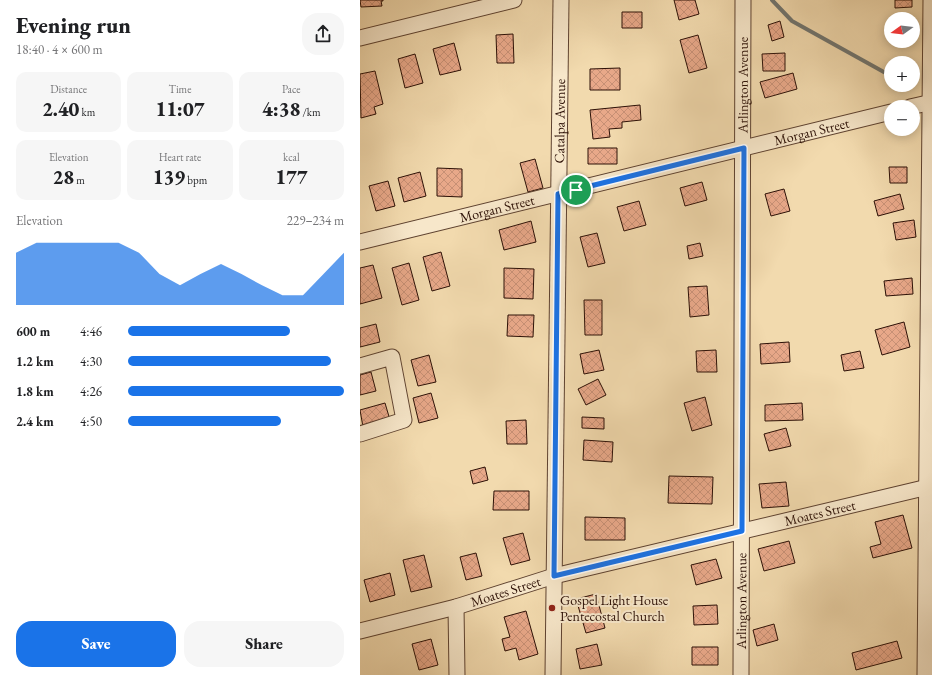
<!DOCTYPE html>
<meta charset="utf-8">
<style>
:root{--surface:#fff;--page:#f6f6f6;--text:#202124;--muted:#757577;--accent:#1a73e8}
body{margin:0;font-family:"EB Garamond",serif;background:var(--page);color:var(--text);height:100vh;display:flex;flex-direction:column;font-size:15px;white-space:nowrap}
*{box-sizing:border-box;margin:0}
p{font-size:13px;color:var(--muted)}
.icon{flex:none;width:22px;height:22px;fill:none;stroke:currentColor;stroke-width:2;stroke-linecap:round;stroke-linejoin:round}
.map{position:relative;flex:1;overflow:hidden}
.details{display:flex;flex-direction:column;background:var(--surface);width:360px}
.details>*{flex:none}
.needle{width:26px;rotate:255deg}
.buttons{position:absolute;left:524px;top:12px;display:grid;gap:8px}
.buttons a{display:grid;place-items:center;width:36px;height:36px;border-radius:50%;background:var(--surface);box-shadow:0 2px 10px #0003;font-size:20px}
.pin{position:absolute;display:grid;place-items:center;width:34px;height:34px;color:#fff;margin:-17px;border:2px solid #fff;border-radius:50%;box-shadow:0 1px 4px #0007}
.round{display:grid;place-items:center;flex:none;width:42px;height:42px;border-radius:16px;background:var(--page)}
.headline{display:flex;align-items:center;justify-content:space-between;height:68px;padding:0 16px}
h1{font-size:22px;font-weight:800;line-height:30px}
.metrics{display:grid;grid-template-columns:repeat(3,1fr);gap:6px;height:68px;padding:4px 16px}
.metrics div{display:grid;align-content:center;border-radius:10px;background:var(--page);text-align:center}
.metrics b{font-size:20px;font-weight:800}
.metrics small{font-size:11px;font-weight:400}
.metrics p{font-size:11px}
.chart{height:112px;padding:8px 16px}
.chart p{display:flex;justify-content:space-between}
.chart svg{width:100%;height:72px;margin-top:4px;fill:var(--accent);opacity:.7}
.button{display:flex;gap:8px;margin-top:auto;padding:8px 16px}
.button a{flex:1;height:46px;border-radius:16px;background:var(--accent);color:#fff;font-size:16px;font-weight:800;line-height:46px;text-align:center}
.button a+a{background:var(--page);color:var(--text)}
ul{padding:0 16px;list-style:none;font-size:13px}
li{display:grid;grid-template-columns:64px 48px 1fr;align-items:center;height:30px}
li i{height:10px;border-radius:5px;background:var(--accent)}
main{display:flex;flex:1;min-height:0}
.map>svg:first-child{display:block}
</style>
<main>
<section class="details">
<div class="headline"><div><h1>Evening run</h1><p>18:40 · 4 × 600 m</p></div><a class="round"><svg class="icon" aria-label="share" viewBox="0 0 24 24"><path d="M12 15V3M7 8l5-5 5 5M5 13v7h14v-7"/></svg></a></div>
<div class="metrics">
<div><p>Distance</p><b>2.40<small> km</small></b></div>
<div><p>Time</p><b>11:07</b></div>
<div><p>Pace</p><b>4:38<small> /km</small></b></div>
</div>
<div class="metrics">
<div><p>Elevation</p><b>28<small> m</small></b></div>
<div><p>Heart rate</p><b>139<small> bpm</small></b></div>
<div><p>kcal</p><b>177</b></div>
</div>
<div class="chart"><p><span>Elevation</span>229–234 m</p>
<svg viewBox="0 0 160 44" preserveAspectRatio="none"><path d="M0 44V12L10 6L20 6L30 6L40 6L50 6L60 12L70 25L80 32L90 25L100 19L110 25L120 32L130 38L140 38L150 25L160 12V44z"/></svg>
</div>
<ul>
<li><b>600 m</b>4:46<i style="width:75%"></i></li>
<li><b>1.2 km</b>4:30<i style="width:94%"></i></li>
<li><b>1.8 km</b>4:26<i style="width:100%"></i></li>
<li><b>2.4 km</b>4:50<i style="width:71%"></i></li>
</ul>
<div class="button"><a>Save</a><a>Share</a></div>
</section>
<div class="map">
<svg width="572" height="675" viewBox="0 0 572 675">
<defs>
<pattern id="building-cross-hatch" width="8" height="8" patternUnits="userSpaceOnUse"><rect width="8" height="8" fill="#e8a889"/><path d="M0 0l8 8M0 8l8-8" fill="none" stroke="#c79075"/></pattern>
</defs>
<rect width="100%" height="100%" fill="#f2daae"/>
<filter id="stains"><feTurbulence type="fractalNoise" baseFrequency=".005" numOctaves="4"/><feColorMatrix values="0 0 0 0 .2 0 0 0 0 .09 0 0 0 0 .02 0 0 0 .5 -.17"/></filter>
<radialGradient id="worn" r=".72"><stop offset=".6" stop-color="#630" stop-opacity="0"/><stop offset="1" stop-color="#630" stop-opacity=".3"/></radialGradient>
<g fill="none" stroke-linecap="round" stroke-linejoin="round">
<path stroke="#71756f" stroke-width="4" d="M 412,0 L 432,21 L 531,76
M 547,85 L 548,86"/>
</g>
<path fill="url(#building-cross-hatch)" stroke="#2c1006" d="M 0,0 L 23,0 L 23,1 L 21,1 L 22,6 L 1,7 Z
M 314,0 L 335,0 L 339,14 L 319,20 Z
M 535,0 L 552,0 L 552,7 L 535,8 Z
M 262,12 L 282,12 L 282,28 L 262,28 Z
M 420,21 L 424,37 L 412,41 L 408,25 Z
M 153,34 L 154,63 L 137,63 L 136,35 Z
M 338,35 L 347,68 L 329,73 L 320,40 Z
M 94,43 L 101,70 L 80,75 L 73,49 Z
M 425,53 L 425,71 L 403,71 L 402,54 Z
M 55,54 L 63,83 L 45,88 L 38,59 Z
M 260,68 L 260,90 L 230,90 L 230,69 Z
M 15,71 L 23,104 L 14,107 L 16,114 L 1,118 L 0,74 Z
M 433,73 L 437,89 L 405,98 L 400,82 Z
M 280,105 L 281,120 L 262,122 L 262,128 L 249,129 L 250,137 L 233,139 L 230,110 Z
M 228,148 L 257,148 L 257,164 L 228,164 Z
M 175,159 L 183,188 L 168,192 L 160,163 Z
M 529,167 L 547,167 L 547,183 L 530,183 Z
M 77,168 L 102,169 L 102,197 L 77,196 Z
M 60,172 L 66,196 L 44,202 L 38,178 Z
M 28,181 L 35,206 L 16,211 L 9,186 Z
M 342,182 L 347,200 L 325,206 L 320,188 Z
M 424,189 L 430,211 L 411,216 L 405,194 Z
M 540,194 L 544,209 L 518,216 L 514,201 Z
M 279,201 L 286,225 L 264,231 L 257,207 Z
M 554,220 L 556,237 L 536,240 L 533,223 Z
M 171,221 L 176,242 L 144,250 L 139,230 Z
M 237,233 L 245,263 L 228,267 L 220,237 Z
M 340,243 L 343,256 L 329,259 L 327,246 Z
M 81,252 L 90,286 L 72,291 L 63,257 Z
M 49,263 L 59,300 L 42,305 L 32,268 Z
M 13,265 L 22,298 L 0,304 L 0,268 Z
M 144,268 L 174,269 L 173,299 L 144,298 Z
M 552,278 L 553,294 L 526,296 L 524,281 Z
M 347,286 L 349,315 L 330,317 L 328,287 Z
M 224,300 L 242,300 L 242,335 L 225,335 Z
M 148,315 L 174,315 L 173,337 L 147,336 Z
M 544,322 L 550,347 L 522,355 L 515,330 Z
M 16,324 L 20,342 L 0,347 L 0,328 Z
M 429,342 L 430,362 L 401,364 L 400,344 Z
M 239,350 L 244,370 L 224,374 L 220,354 Z
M 356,350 L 357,372 L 337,372 L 336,351 Z
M 500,351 L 504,368 L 484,371 L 481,355 Z
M 69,355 L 76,382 L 58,386 L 51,360 Z
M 11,372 L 16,391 L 0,395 L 0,375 Z
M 238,379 L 246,395 L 226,405 L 218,389 Z
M 71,393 L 78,418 L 59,423 L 53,398 Z
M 345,397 L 352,425 L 332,431 L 324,403 Z
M 25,403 L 30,420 L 3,427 L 0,410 Z
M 442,403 L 443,420 L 405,421 L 405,405 Z
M 222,417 L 244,418 L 244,429 L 222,428 Z
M 166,420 L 167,444 L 147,444 L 146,421 Z
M 426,428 L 431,446 L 409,451 L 404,434 Z
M 224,440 L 253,442 L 252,462 L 223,460 Z
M 125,467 L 128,480 L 113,484 L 110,471 Z
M 309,476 L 353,477 L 352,504 L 308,503 Z
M 426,482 L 429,506 L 402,508 L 399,484 Z
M 134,491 L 169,491 L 169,510 L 133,510 Z
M 543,515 L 552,548 L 513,558 L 510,547 L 521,544 L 515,522 Z
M 225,517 L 265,518 L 265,540 L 225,540 Z
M 163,533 L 170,560 L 151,565 L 143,538 Z
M 429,541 L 435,563 L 404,571 L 398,549 Z
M 116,553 L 122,576 L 106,580 L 100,557 Z
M 64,555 L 72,587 L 51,592 L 43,560 Z
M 356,559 L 362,578 L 336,585 L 331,565 Z
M 30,573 L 35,595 L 10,602 L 4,580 Z
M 236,594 L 245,628 L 226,633 L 216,599 Z
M 357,605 L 358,624 L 334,625 L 333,606 Z
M 166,611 L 178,654 L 159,660 L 156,648 L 145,651 L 142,639 L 150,637 L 144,617 Z
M 414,624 L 418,640 L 397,646 L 393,630 Z
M 71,639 L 78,665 L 59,670 L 52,644 Z
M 537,641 L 542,658 L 496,670 L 492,653 Z
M 237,644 L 242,665 L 220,669 L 216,649 Z
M 332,647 L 358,647 L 358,665 L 332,665 Z"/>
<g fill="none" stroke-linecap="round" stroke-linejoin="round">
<defs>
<g id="minor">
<path d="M 0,38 L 154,0"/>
<path d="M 550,107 L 572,102"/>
<path id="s1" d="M 0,242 L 531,112"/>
<path d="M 0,366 L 32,357 L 44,420 L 0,434"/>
<path d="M 96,607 L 97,675"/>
<path id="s2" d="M 0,631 L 96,607 L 194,576 L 572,486"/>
<path id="s3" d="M 193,675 L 201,0"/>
<path id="s4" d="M 381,675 L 383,0"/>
<path d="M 565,675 L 571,0"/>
</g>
</defs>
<use href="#minor" stroke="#5e4230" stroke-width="17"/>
<use href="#minor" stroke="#f7e7ca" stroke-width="15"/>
</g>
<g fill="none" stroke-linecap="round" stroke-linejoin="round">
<defs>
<path id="route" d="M 384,148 L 382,531 L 194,576 L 198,194 Z"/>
</defs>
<use href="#route" stroke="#fff" stroke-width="8"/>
<use href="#route" stroke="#1a73e8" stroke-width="5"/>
</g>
<circle fill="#8f2418" stroke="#f7e7ca" stroke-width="1.5" cx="192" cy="608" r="4"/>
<g text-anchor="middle" stroke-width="4" stroke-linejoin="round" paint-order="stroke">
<g font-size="14" fill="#2c1006" stroke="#f7e7ca">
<text dy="5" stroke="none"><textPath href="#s4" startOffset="590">Arlington Avenue</textPath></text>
<text dy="5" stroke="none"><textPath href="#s3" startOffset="554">Catalpa Avenue</textPath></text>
<text dy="5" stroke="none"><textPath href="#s1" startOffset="465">Morgan Street</textPath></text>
<text dy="5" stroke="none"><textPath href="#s1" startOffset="141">Morgan Street</textPath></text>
<text dy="5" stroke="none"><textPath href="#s2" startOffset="475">Moates Street</textPath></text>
<text dy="5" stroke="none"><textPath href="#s2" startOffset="151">Moates Street</textPath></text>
<text dy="5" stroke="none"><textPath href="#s4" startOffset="74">Arlington Avenue</textPath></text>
</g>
<g font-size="14" fill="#2c1006" stroke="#f7e7ca" text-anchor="start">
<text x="200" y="605">Gospel Light House<tspan x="200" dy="16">Pentecostal Church</tspan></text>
</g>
</g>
<rect width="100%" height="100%" filter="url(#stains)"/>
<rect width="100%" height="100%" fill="url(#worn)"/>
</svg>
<div class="buttons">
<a><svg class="needle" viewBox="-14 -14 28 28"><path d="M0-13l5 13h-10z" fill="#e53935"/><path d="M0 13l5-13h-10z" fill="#757577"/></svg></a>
<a>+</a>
<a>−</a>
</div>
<div class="pin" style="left:216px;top:190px;background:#1e9e55"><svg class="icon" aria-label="arrive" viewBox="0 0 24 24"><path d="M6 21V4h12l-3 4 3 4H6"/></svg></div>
</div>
</main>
